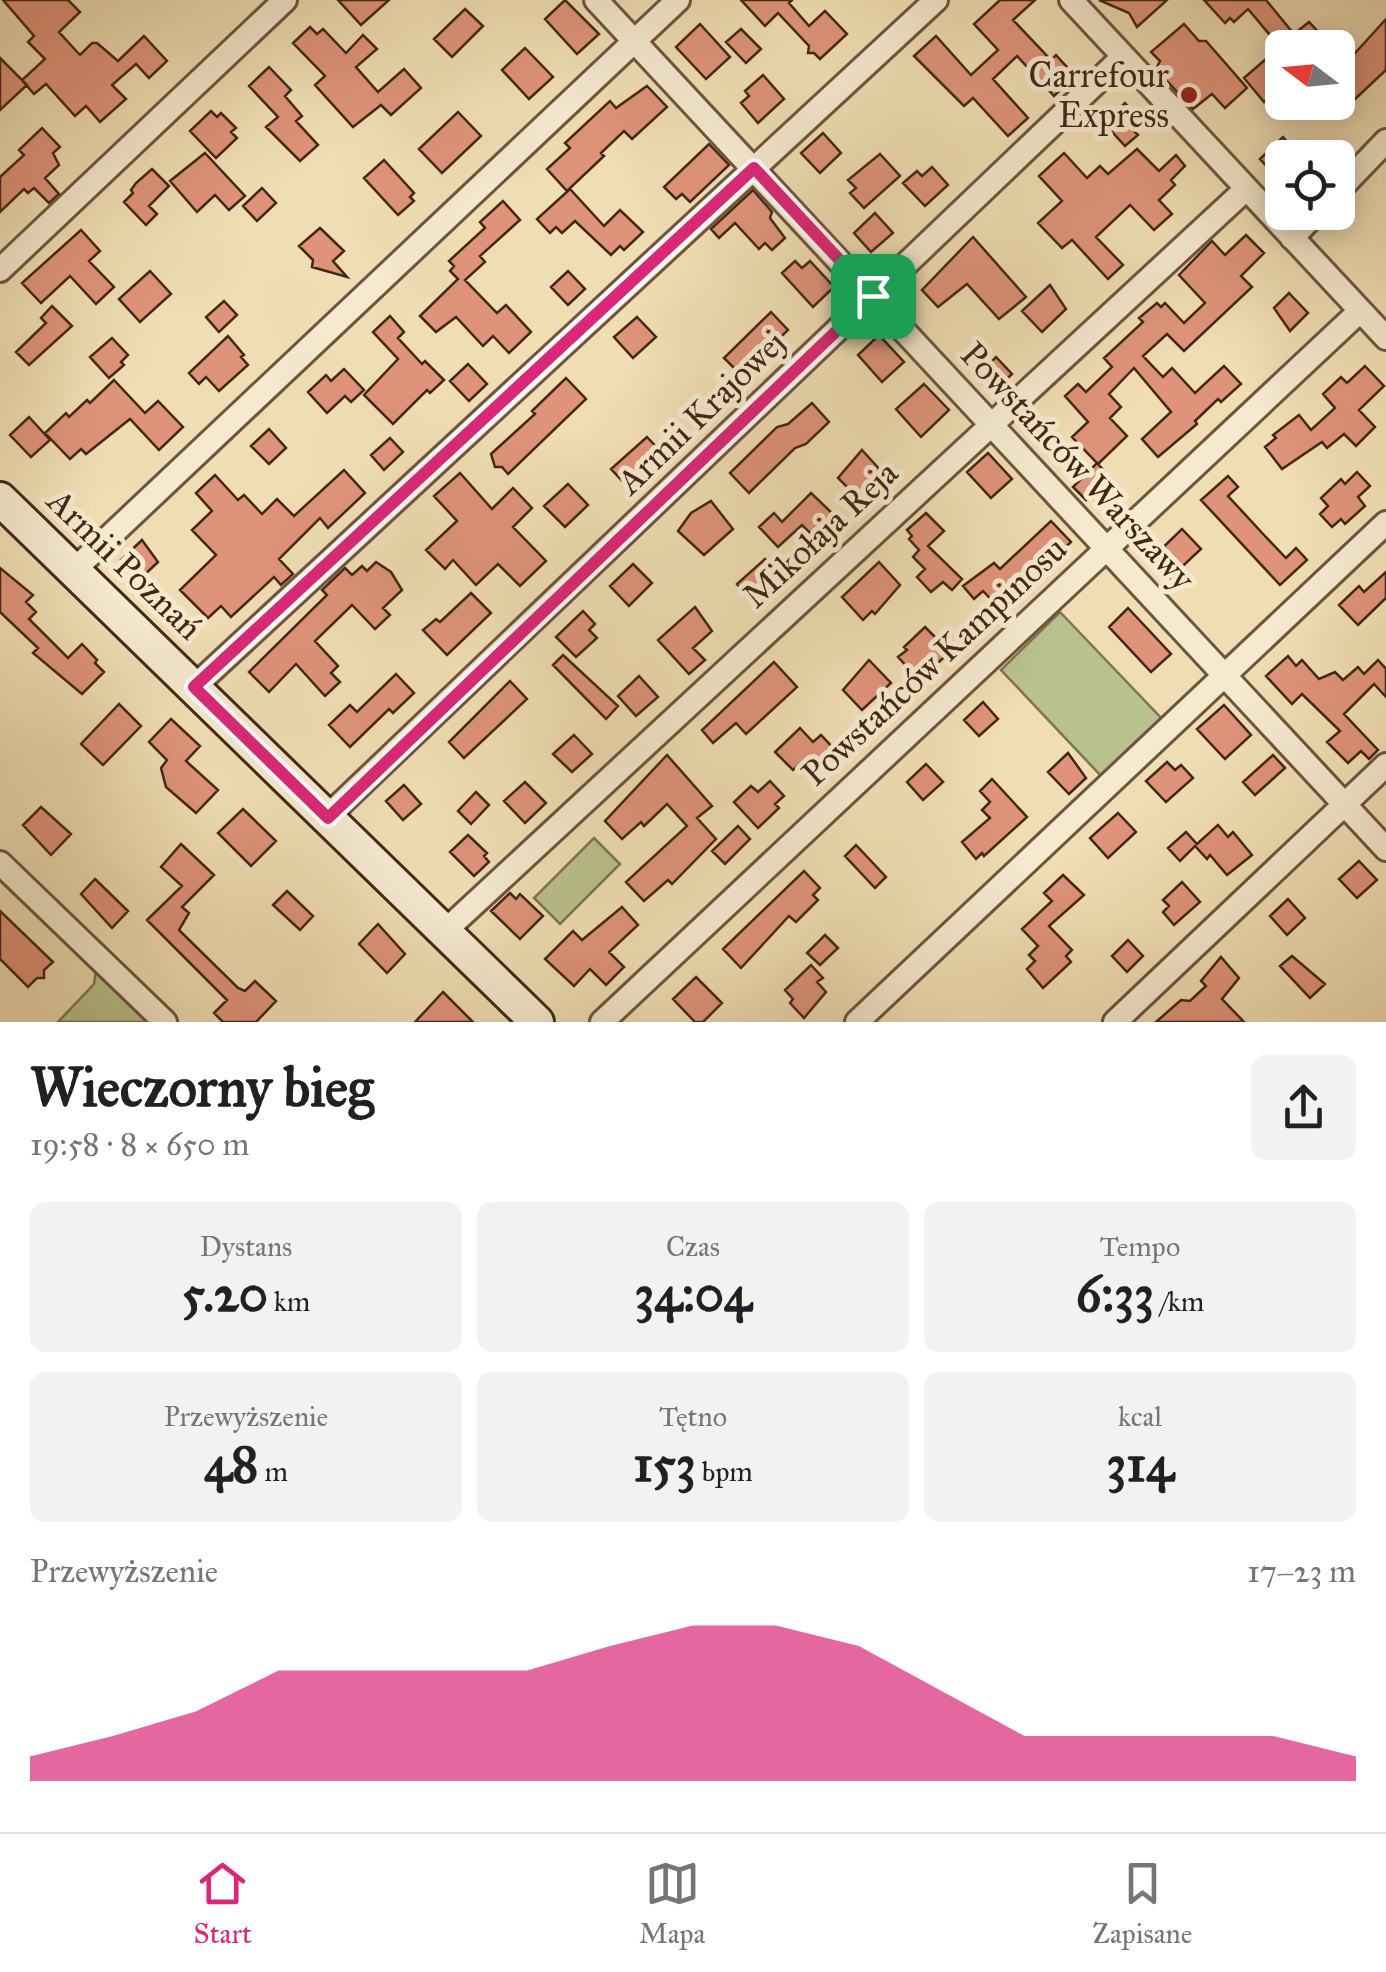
<!DOCTYPE html>
<html lang="pl">
<meta charset="utf-8">
<style>
:root{--surface:#fff;--page:#f2f2f2;--text:#202124;--muted:#757577;--line:#e0e0e0;--accent:#db2777}
body{margin:0;font-family:"IM FELL Great Primer",serif;background:var(--page);color:var(--text);height:100vh;display:flex;flex-direction:column;font-size:38px;white-space:nowrap}
*{box-sizing:border-box;margin:0}
p{font-size:32px;color:var(--muted)}
.icon{flex:none;width:55px;height:55px;fill:none;stroke:currentColor;stroke-width:2;stroke-linecap:round;stroke-linejoin:round}
.map{position:relative;height:1022px;overflow:hidden}
.details{display:flex;flex-direction:column;background:var(--surface);flex:1}
.details>*{flex:none}
.needle{width:65px;rotate:286deg}
.controls{position:absolute;left:1265px;top:30px;display:grid;gap:20px}
.controls a{display:grid;place-items:center;width:90px;height:90px;border-radius:15px;background:var(--surface);box-shadow:0 5px 25px #0003;font-size:50px}
.pin{position:absolute;display:grid;place-items:center;width:85px;height:85px;color:#fff;margin:-42px;border-radius:20px;box-shadow:0 5px 15px #0006}
.round{display:grid;place-items:center;flex:none;width:105px;height:105px;border-radius:15px;background:var(--page)}
.overview{display:flex;align-items:center;justify-content:space-between;height:170px;padding:0 30px}
h1{font-size:55px;font-weight:800;line-height:75px}
.stats{display:grid;grid-template-columns:repeat(3,1fr);gap:15px;height:170px;padding:10px 30px}
.stats div{display:grid;align-content:center;border-radius:15px;background:var(--page);text-align:center}
.stats b{font-size:50px;font-weight:800}
.stats small{font-size:28px;font-weight:400}
.stats p{font-size:28px}
.chart{height:280px;padding:20px 30px}
.chart p{display:flex;justify-content:space-between}
.chart svg{width:100%;height:180px;margin-top:10px;fill:var(--accent);opacity:.7}
.tabs{display:flex;justify-content:space-around;align-items:center;height:140px;border-top:2px solid var(--line);background:var(--surface);font-size:28px;color:var(--muted)}
.tabs a{display:grid;justify-items:center;gap:5px}
.tabs .selected{color:var(--accent)}
.map>svg:first-child{display:block}
</style>
<div class="map">
<svg width="1386" height="1022" viewBox="0 0 1386 1022">
<rect width="100%" height="100%" fill="#f0ddb4"/>
<filter id="stains"><feTurbulence type="fractalNoise" baseFrequency=".002" numOctaves="4"/><feColorMatrix values="0 0 0 0 .2 0 0 0 0 .09 0 0 0 0 .02 0 0 0 .5 -.17"/></filter>
<radialGradient id="worn" r=".72"><stop offset=".6" stop-color="#630" stop-opacity="0"/><stop offset="1" stop-color="#630" stop-opacity=".3"/></radialGradient>
<path fill="#b9c18e" stroke="#7e7452" stroke-width="2.5" d="M 1060,612 L 1164,721 L 1103,778 L 1001,670 Z
M 594,838 L 620,864 L 560,924 L 534,898 Z
M 96,970 L 149,1022 L 58,1022 L 94,984 Z"/>
<path fill="#df937a" stroke="#422715" stroke-width="2.5" d="M 3,0 L 68,0 L 80,12 L 59,32 L 80,55 L 92,43 L 97,43 L 118,61 L 144,36 L 167,61 L 149,78 L 136,64 L 112,85 L 126,99 L 100,122 L 86,106 L 75,116 L 46,84 L 34,94 L 22,80 L 45,59 L 28,42 L 34,36 Z
M 338,0 L 389,0 L 361,25 Z
M 565,0 L 599,34 L 577,54 L 545,19 Z
M 741,0 L 792,0 L 789,3 L 809,26 L 825,11 L 847,34 L 820,59 L 814,53 L 808,53 L 809,46 L 778,13 L 765,26 Z
M 1000,0 L 1035,0 L 1013,20 L 1051,60 L 1056,55 L 1075,76 L 1054,96 L 1017,56 L 993,79 L 1028,118 L 1008,136 L 973,98 L 964,106 L 914,56 L 936,36 L 971,75 L 998,50 L 974,24 Z
M 1099,0 L 1167,0 L 1137,27 L 1129,13 Z
M 1204,0 L 1266,0 L 1294,34 L 1309,22 L 1333,48 L 1282,48 L 1282,86 L 1264,102 L 1244,78 L 1280,47 L 1248,9 L 1234,22 L 1230,18 L 1225,23 Z
M 465,9 L 483,26 L 452,57 L 434,39 Z
M 1386,19 L 1386,70 L 1354,100 L 1338,85 L 1338,72 Z
M 700,24 L 730,57 L 706,79 L 676,47 Z
M 1184,24 L 1199,41 L 1206,41 L 1247,88 L 1225,108 L 1212,94 L 1193,109 L 1156,69 L 1160,61 L 1151,52 Z
M 310,27 L 317,34 L 323,29 L 346,53 L 363,35 L 377,49 L 356,67 L 378,92 L 404,69 L 421,88 L 391,115 L 381,105 L 353,127 L 315,85 L 325,76 L 293,43 Z
M 741,29 L 761,49 L 746,63 L 726,42 Z
M 525,48 L 553,77 L 529,99 L 502,70 Z
M 0,58 L 27,85 L 0,110 Z
M 269,67 L 291,90 L 285,96 L 302,116 L 296,121 L 318,145 L 300,161 L 266,127 L 278,117 L 249,86 Z
M 763,75 L 784,99 L 758,123 L 741,103 L 749,96 L 745,91 Z
M 647,86 L 667,107 L 632,139 L 624,131 L 601,153 L 604,156 L 567,191 L 547,169 L 570,148 L 565,143 L 610,101 L 616,108 Z
M 1125,103 L 1141,121 L 1132,129 L 1138,135 L 1125,146 L 1104,123 Z
M 211,111 L 217,117 L 221,113 L 236,128 L 231,132 L 237,138 L 216,158 L 190,131 Z
M 458,112 L 481,136 L 442,173 L 419,149 Z
M 42,128 L 60,147 L 53,153 L 59,165 L 45,178 L 59,194 L 49,203 L 34,188 L 28,193 L 24,189 L 0,212 L 0,177 L 24,155 L 19,150 Z
M 823,133 L 841,153 L 820,173 L 801,153 Z
M 1283,137 L 1301,158 L 1282,158 L 1282,183 L 1260,159 Z
M 709,144 L 729,165 L 690,202 L 682,194 L 676,199 L 664,187 Z
M 1137,149 L 1159,171 L 1176,155 L 1185,166 L 1171,180 L 1175,185 L 1159,200 L 1172,214 L 1154,230 L 1130,205 L 1096,237 L 1123,265 L 1108,279 L 1072,240 L 1062,248 L 1038,223 L 1062,201 L 1039,176 L 1064,153 L 1087,178 L 1100,166 L 1108,174 Z
M 205,153 L 245,196 L 229,210 L 215,195 L 197,212 L 170,181 Z
M 880,154 L 900,176 L 864,208 L 850,193 L 856,188 L 848,180 Z
M 384,160 L 414,193 L 410,197 L 414,201 L 398,215 L 364,178 Z
M 932,167 L 948,185 L 925,206 L 903,183 L 917,171 L 922,176 Z
M 152,169 L 169,186 L 149,206 L 157,214 L 146,225 L 124,202 L 133,193 L 131,190 L 136,183 Z
M 262,188 L 276,203 L 257,221 L 243,206 Z
M 570,189 L 604,226 L 620,210 L 643,232 L 624,250 L 620,246 L 611,255 L 575,221 L 562,233 L 556,227 L 550,233 L 537,219 Z
M 753,190 L 772,212 L 770,218 L 785,238 L 772,250 L 765,243 L 759,249 L 735,223 L 719,238 L 711,229 Z
M 503,201 L 520,220 L 480,256 L 485,262 L 465,280 L 497,313 L 506,305 L 531,332 L 509,353 L 493,336 L 483,346 L 456,317 L 436,332 L 420,316 L 458,279 L 450,271 L 454,266 L 449,261 L 485,228 L 480,222 Z
M 875,213 L 893,233 L 871,252 L 854,233 Z
M 320,228 L 344,251 L 333,261 L 347,277 L 312,267 L 313,260 L 299,246 Z
M 81,230 L 100,251 L 89,261 L 114,287 L 96,304 L 70,276 L 41,303 L 22,283 Z
M 1246,235 L 1264,253 L 1241,276 L 1252,287 L 1184,351 L 1167,334 L 1143,356 L 1163,377 L 1172,368 L 1195,393 L 1224,366 L 1241,384 L 1221,402 L 1218,399 L 1195,421 L 1197,424 L 1158,457 L 1142,439 L 1171,412 L 1134,368 L 1109,394 L 1121,407 L 1110,418 L 1127,436 L 1098,464 L 1072,437 L 1088,422 L 1065,396 L 1078,384 L 1086,392 L 1112,367 L 1104,358 L 1143,322 L 1139,318 L 1157,303 L 1161,307 L 1165,303 L 1184,323 L 1205,303 L 1179,275 L 1212,241 L 1225,255 Z
M 973,237 L 1026,297 L 999,319 L 967,284 L 938,307 L 922,290 Z
M 795,261 L 802,268 L 810,261 L 834,287 L 813,307 L 782,273 Z
M 150,271 L 171,294 L 140,322 L 119,299 Z
M 568,271 L 585,289 L 568,305 L 551,287 Z
M 1050,285 L 1066,309 L 1042,332 L 1022,311 Z
M 1289,293 L 1308,313 L 1290,331 L 1274,308 Z
M 224,301 L 237,315 L 219,332 L 206,317 Z
M 52,306 L 72,326 L 29,365 L 16,352 L 46,323 L 41,318 Z
M 771,312 L 788,330 L 741,375 L 724,358 Z
M 390,316 L 404,332 L 398,338 L 422,364 L 425,361 L 444,380 L 430,393 L 427,390 L 393,424 L 364,395 L 398,359 L 373,332 Z
M 637,317 L 656,337 L 633,358 L 614,337 Z
M 879,335 L 904,362 L 882,382 L 858,355 Z
M 228,336 L 244,355 L 241,357 L 248,365 L 219,391 L 206,377 L 199,384 L 189,373 Z
M 112,338 L 128,355 L 121,362 L 124,365 L 109,378 L 90,357 Z
M 996,357 L 1012,374 L 995,391 L 979,375 Z
M 468,364 L 487,384 L 469,401 L 450,381 Z
M 1365,366 L 1384,386 L 1359,410 L 1375,427 L 1356,446 L 1344,434 L 1327,448 L 1322,442 L 1282,469 L 1265,447 L 1276,438 L 1273,435 L 1299,415 L 1311,430 L 1335,408 L 1323,394 L 1341,377 L 1347,383 Z
M 344,369 L 364,390 L 351,402 L 345,396 L 327,413 L 308,392 L 326,375 L 331,381 Z
M 566,378 L 586,399 L 508,474 L 502,467 L 495,467 L 491,454 L 535,414 L 532,411 Z
M 114,380 L 145,413 L 158,401 L 183,427 L 159,450 L 130,419 L 86,454 L 81,449 L 70,459 L 45,433 L 66,413 L 69,417 L 87,400 L 90,403 Z
M 924,384 L 949,410 L 921,437 L 896,409 Z
M 812,403 L 829,422 L 806,444 L 795,448 L 749,493 L 730,473 L 777,427 L 788,424 Z
M 29,417 L 50,440 L 31,457 L 10,435 Z
M 269,429 L 286,448 L 269,464 L 251,446 Z
M 647,437 L 664,455 L 628,487 L 611,469 Z
M 390,438 L 403,452 L 384,470 L 371,455 Z
M 862,450 L 881,471 L 856,496 L 838,478 Z
M 988,453 L 1012,479 L 991,498 L 967,472 Z
M 1097,463 L 1124,493 L 1105,511 L 1091,496 L 1086,500 L 1073,487 Z
M 344,470 L 365,493 L 328,528 L 320,518 L 279,559 L 293,574 L 281,585 L 274,577 L 231,617 L 221,606 L 208,618 L 180,590 L 216,555 L 192,530 L 212,511 L 196,493 L 215,475 L 238,500 L 244,495 L 262,514 L 277,499 L 294,516 Z
M 1357,472 L 1370,486 L 1358,497 L 1365,506 L 1345,524 L 1341,519 L 1332,527 L 1320,514 L 1328,506 L 1321,498 L 1341,479 L 1345,484 Z
M 460,473 L 492,509 L 513,488 L 532,508 L 513,527 L 546,561 L 520,586 L 498,564 L 476,585 L 453,560 L 445,569 L 426,550 L 457,521 L 434,496 Z
M 1228,476 L 1238,487 L 1228,496 L 1264,535 L 1286,558 L 1296,548 L 1307,560 L 1280,585 L 1201,500 Z
M 568,484 L 588,505 L 565,527 L 544,506 Z
M 811,493 L 835,516 L 814,537 L 802,525 L 778,547 L 759,527 L 774,513 L 782,522 Z
M 711,501 L 733,529 L 704,555 L 678,531 L 691,513 Z
M 926,513 L 944,531 L 928,546 L 962,579 L 952,590 L 943,582 L 931,592 L 917,577 L 925,569 L 913,557 L 919,550 L 909,539 L 912,536 L 907,530 Z
M 1051,521 L 1071,542 L 1001,610 L 983,591 L 974,599 L 963,586 L 994,563 L 1000,569 Z
M 1182,529 L 1201,549 L 1170,578 L 1151,559 Z
M 142,540 L 158,562 L 140,579 L 121,560 Z
M 765,559 L 782,577 L 754,603 L 737,584 Z
M 376,562 L 391,572 L 402,590 L 383,608 L 390,615 L 375,629 L 352,605 L 315,641 L 338,666 L 331,673 L 340,682 L 325,696 L 296,664 L 269,692 L 249,672 L 327,595 L 322,590 L 345,568 L 352,575 L 362,566 L 367,571 Z
M 879,562 L 900,585 L 875,614 L 872,611 L 863,620 L 842,597 Z
M 633,564 L 652,583 L 629,606 L 610,586 Z
M 0,568 L 33,595 L 26,602 L 36,612 L 29,619 L 68,658 L 82,644 L 97,660 L 95,663 L 104,672 L 82,694 L 33,653 L 38,648 L 0,612 Z
M 1386,572 L 1386,598 L 1358,625 L 1339,605 L 1359,586 L 1364,592 Z
M 471,593 L 491,613 L 447,655 L 423,630 L 436,619 L 440,622 Z
M 695,607 L 712,631 L 693,648 L 705,660 L 689,674 L 658,640 Z
M 1128,608 L 1171,654 L 1151,672 L 1109,627 Z
M 583,611 L 595,624 L 589,630 L 597,638 L 576,657 L 556,637 Z
M 925,627 L 950,652 L 919,680 L 898,657 L 907,650 L 904,647 Z
M 563,655 L 618,706 L 606,719 L 553,665 Z
M 1288,656 L 1296,666 L 1302,660 L 1319,679 L 1335,672 L 1343,680 L 1358,667 L 1364,674 L 1378,660 L 1386,669 L 1386,697 L 1374,684 L 1344,714 L 1378,750 L 1369,759 L 1361,751 L 1348,763 L 1327,742 L 1340,731 L 1302,694 L 1292,704 L 1266,676 Z
M 869,660 L 891,683 L 862,710 L 843,690 Z
M 774,662 L 797,687 L 746,734 L 736,723 L 713,743 L 702,730 Z
M 396,674 L 414,693 L 393,713 L 389,709 L 350,747 L 329,725 L 350,705 L 357,712 Z
M 639,676 L 658,697 L 636,716 L 618,696 Z
M 510,681 L 527,699 L 464,758 L 449,742 Z
M 983,702 L 998,719 L 979,736 L 964,720 Z
M 119,704 L 141,726 L 103,765 L 81,744 Z
M 1224,705 L 1251,735 L 1225,759 L 1197,729 Z
M 171,719 L 200,746 L 186,761 L 218,790 L 196,813 L 166,787 L 161,768 L 167,760 L 149,742 Z
M 800,728 L 813,742 L 821,735 L 837,752 L 818,770 L 806,758 L 793,770 L 775,752 Z
M 574,735 L 592,754 L 572,772 L 553,754 Z
M 1068,753 L 1086,778 L 1069,794 L 1048,772 Z
M 667,755 L 712,806 L 697,818 L 716,839 L 672,884 L 668,880 L 644,901 L 626,882 L 687,826 L 667,804 L 644,826 L 641,822 L 622,839 L 605,821 Z
M 1273,755 L 1285,768 L 1255,795 L 1243,782 Z
M 1167,762 L 1175,770 L 1181,765 L 1193,778 L 1166,802 L 1146,781 Z
M 926,764 L 943,782 L 923,800 L 907,782 Z
M 992,779 L 1027,817 L 984,856 L 982,853 L 976,859 L 962,842 L 990,818 L 982,810 L 990,802 L 980,791 Z
M 770,781 L 784,796 L 775,804 L 779,808 L 758,828 L 734,802 L 751,786 L 758,792 Z
M 525,782 L 546,803 L 525,823 L 504,801 Z
M 404,785 L 421,804 L 403,820 L 386,801 Z
M 476,792 L 489,805 L 471,824 L 458,811 Z
M 41,807 L 71,834 L 51,855 L 23,825 Z
M 243,809 L 276,841 L 251,866 L 218,833 Z
M 1118,813 L 1136,832 L 1108,858 L 1090,838 Z
M 1218,825 L 1228,837 L 1233,832 L 1252,855 L 1227,875 L 1210,855 L 1207,859 L 1195,846 L 1180,861 L 1168,848 L 1186,832 L 1197,844 Z
M 738,826 L 750,839 L 725,864 L 712,851 Z
M 468,835 L 487,853 L 484,856 L 489,862 L 474,876 L 450,852 Z
M 181,844 L 214,875 L 182,907 L 189,913 L 179,930 L 238,988 L 245,991 L 255,981 L 276,1001 L 256,1022 L 223,1022 L 214,1013 L 227,1000 L 147,920 L 182,886 L 161,867 Z
M 856,845 L 886,877 L 875,888 L 845,856 Z
M 1359,861 L 1377,880 L 1357,898 L 1339,879 Z
M 804,871 L 820,888 L 813,895 L 818,900 L 796,922 L 789,916 L 741,968 L 723,949 Z
M 1063,875 L 1084,895 L 1049,926 L 1072,950 L 1066,956 L 1071,962 L 1043,988 L 1027,969 L 1035,961 L 1029,955 L 1038,946 L 1022,929 L 1052,901 L 1044,893 Z
M 95,879 L 128,911 L 112,928 L 81,894 Z
M 1182,882 L 1200,902 L 1174,925 L 1163,912 L 1169,906 L 1163,900 Z
M 287,891 L 313,916 L 300,930 L 273,905 Z
M 510,893 L 516,899 L 520,894 L 543,916 L 520,939 L 491,911 Z
M 1288,899 L 1305,918 L 1287,935 L 1270,916 Z
M 622,907 L 638,925 L 609,952 L 624,967 L 606,985 L 590,969 L 574,986 L 545,959 L 573,931 L 582,940 Z
M 0,911 L 53,962 L 44,970 L 44,978 L 37,978 L 28,987 L 0,959 Z
M 378,924 L 405,954 L 387,973 L 359,944 Z
M 825,935 L 838,948 L 820,965 L 807,953 Z
M 1128,940 L 1143,956 L 1127,972 L 1112,956 Z
M 1292,956 L 1325,984 L 1310,998 L 1280,966 Z
M 1221,957 L 1239,978 L 1222,999 L 1244,1022 L 1156,1022 L 1181,1000 L 1190,1001 L 1206,986 L 1201,981 Z
M 811,965 L 823,978 L 817,982 L 826,992 L 804,1018 L 790,1003 L 793,999 L 785,990 Z
M 696,977 L 722,1003 L 703,1022 L 695,1022 L 673,999 Z
M 443,992 L 473,1022 L 415,1022 Z"/>
<g fill="none" stroke-linecap="round" stroke-linejoin="round">
<defs>
<path id="street" d="M 596,0 L 1386,849
M 1071,0 L 1386,338
M 1338,191 L 1386,141
M 1292,238 L 1317,212
M 0,270 L 285,0
M 74,570 L 678,0
M 194,687 L 936,0
M 327,817 L 1123,57
M 0,863 L 165,1022
M 445,931 L 1245,190
M 602,1022 L 1360,311
M 857,1022 L 1386,523
M 1115,1022 L 1386,765"/>
<path id="secondary" d="M 0,499 L 537,1022"/>
</defs>
<use href="#street" stroke="#6e543d" stroke-width="28"/>
<use href="#secondary" stroke="#422715" stroke-width="38"/>
<use href="#street" stroke="#f5e9ce" stroke-width="22"/>
<use href="#secondary" stroke="#f5e9ce" stroke-width="32"/>
</g>
<g fill="none" stroke-linecap="round" stroke-linejoin="round">
<defs>
<path id="route" d="M 754,168 L 873,296 L 328,818 L 194,687 Z"/>
</defs>
<use href="#route" stroke="#fff" stroke-width="20"/>
<use href="#route" stroke="#db2777" stroke-width="12"/>
</g>
<circle fill="#8f2418" stroke="#f5e9ce" stroke-width="4" cx="1189" cy="95" r="10"/>
<g text-anchor="middle" stroke-width="10" stroke-linejoin="round" paint-order="stroke">
<g font-size="35" fill="#422715" stroke="#f5e9ce" text-anchor="end">
<text x="1169" y="87">Carrefour<tspan x="1169" dy="40">Express</tspan></text>
</g>
<g font-size="35" fill="#422715" stroke="#f5e9ce">
<text transform="translate(701 412) rotate(-44)" y="12">Armii Krajowej</text>
<text transform="translate(1078 466) rotate(47)" y="12">Powstańców Warszawy</text>
<text transform="translate(820 534) rotate(-43)" y="12">Mikołaja Reja</text>
<text transform="translate(125 564) rotate(44)" y="12">Armii Poznań</text>
<text transform="translate(934 661) rotate(-43)" y="12">Powstańców Kampinosu</text>
</g>
</g>
<rect width="100%" height="100%" filter="url(#stains)"/>
<rect width="100%" height="100%" fill="url(#worn)"/>
</svg>
<div class="controls">
<a><svg class="needle" viewBox="-14 -14 28 28"><path d="M0-13l5 13h-10z" fill="#e53935"/><path d="M0 13l5-13h-10z" fill="#757577"/></svg></a>
<a><svg class="icon" aria-label="locate" viewBox="0 0 24 24"><circle cx="12" cy="12" r="6"/><path d="M12 2v4M12 18v4M2 12h4M18 12h4"/></svg></a>
</div>
<div class="pin" style="left:873px;top:296px;background:#1e9e55"><svg class="icon" aria-label="arrive" viewBox="0 0 24 24"><path d="M6 21V4h12l-3 4 3 4H6"/></svg></div>
</div>
<section class="details">
<div class="overview"><div><h1>Wieczorny bieg</h1><p>19:58 · 8 × 650 m</p></div><a class="round"><svg class="icon" aria-label="share" viewBox="0 0 24 24"><path d="M12 15V3M7 8l5-5 5 5M5 13v7h14v-7"/></svg></a></div>
<div class="stats">
<div><p>Dystans</p><b>5.20<small> km</small></b></div>
<div><p>Czas</p><b>34:04</b></div>
<div><p>Tempo</p><b>6:33<small> /km</small></b></div>
</div>
<div class="stats">
<div><p>Przewyższenie</p><b>48<small> m</small></b></div>
<div><p>Tętno</p><b>153<small> bpm</small></b></div>
<div><p>kcal</p><b>314</b></div>
</div>
<div class="chart"><p><span>Przewyższenie</span>17–23 m</p>
<svg viewBox="0 0 160 44" preserveAspectRatio="none"><path d="M0 44V38L10 33L20 27L30 17L40 17L50 17L60 17L70 11L80 6L90 6L100 11L110 22L120 33L130 33L140 33L150 33L160 38V44z"/></svg>
</div>
</section>
<nav class="tabs">
<a class="selected"><svg class="icon" aria-label="home" viewBox="0 0 24 24"><path d="M3 11l9-7 9 7M6 9v11h12V9"/></svg>Start</a>
<a><svg class="icon" aria-label="map" viewBox="0 0 24 24"><path d="M3 6l6-2 6 2 6-2v14l-6 2-6-2-6 2zM9 4v14M15 6v14"/></svg>Mapa</a>
<a><svg class="icon" aria-label="saved" viewBox="0 0 24 24"><path d="M7 4h10v16l-5-4-5 4z"/></svg>Zapisane</a>
</nav>
